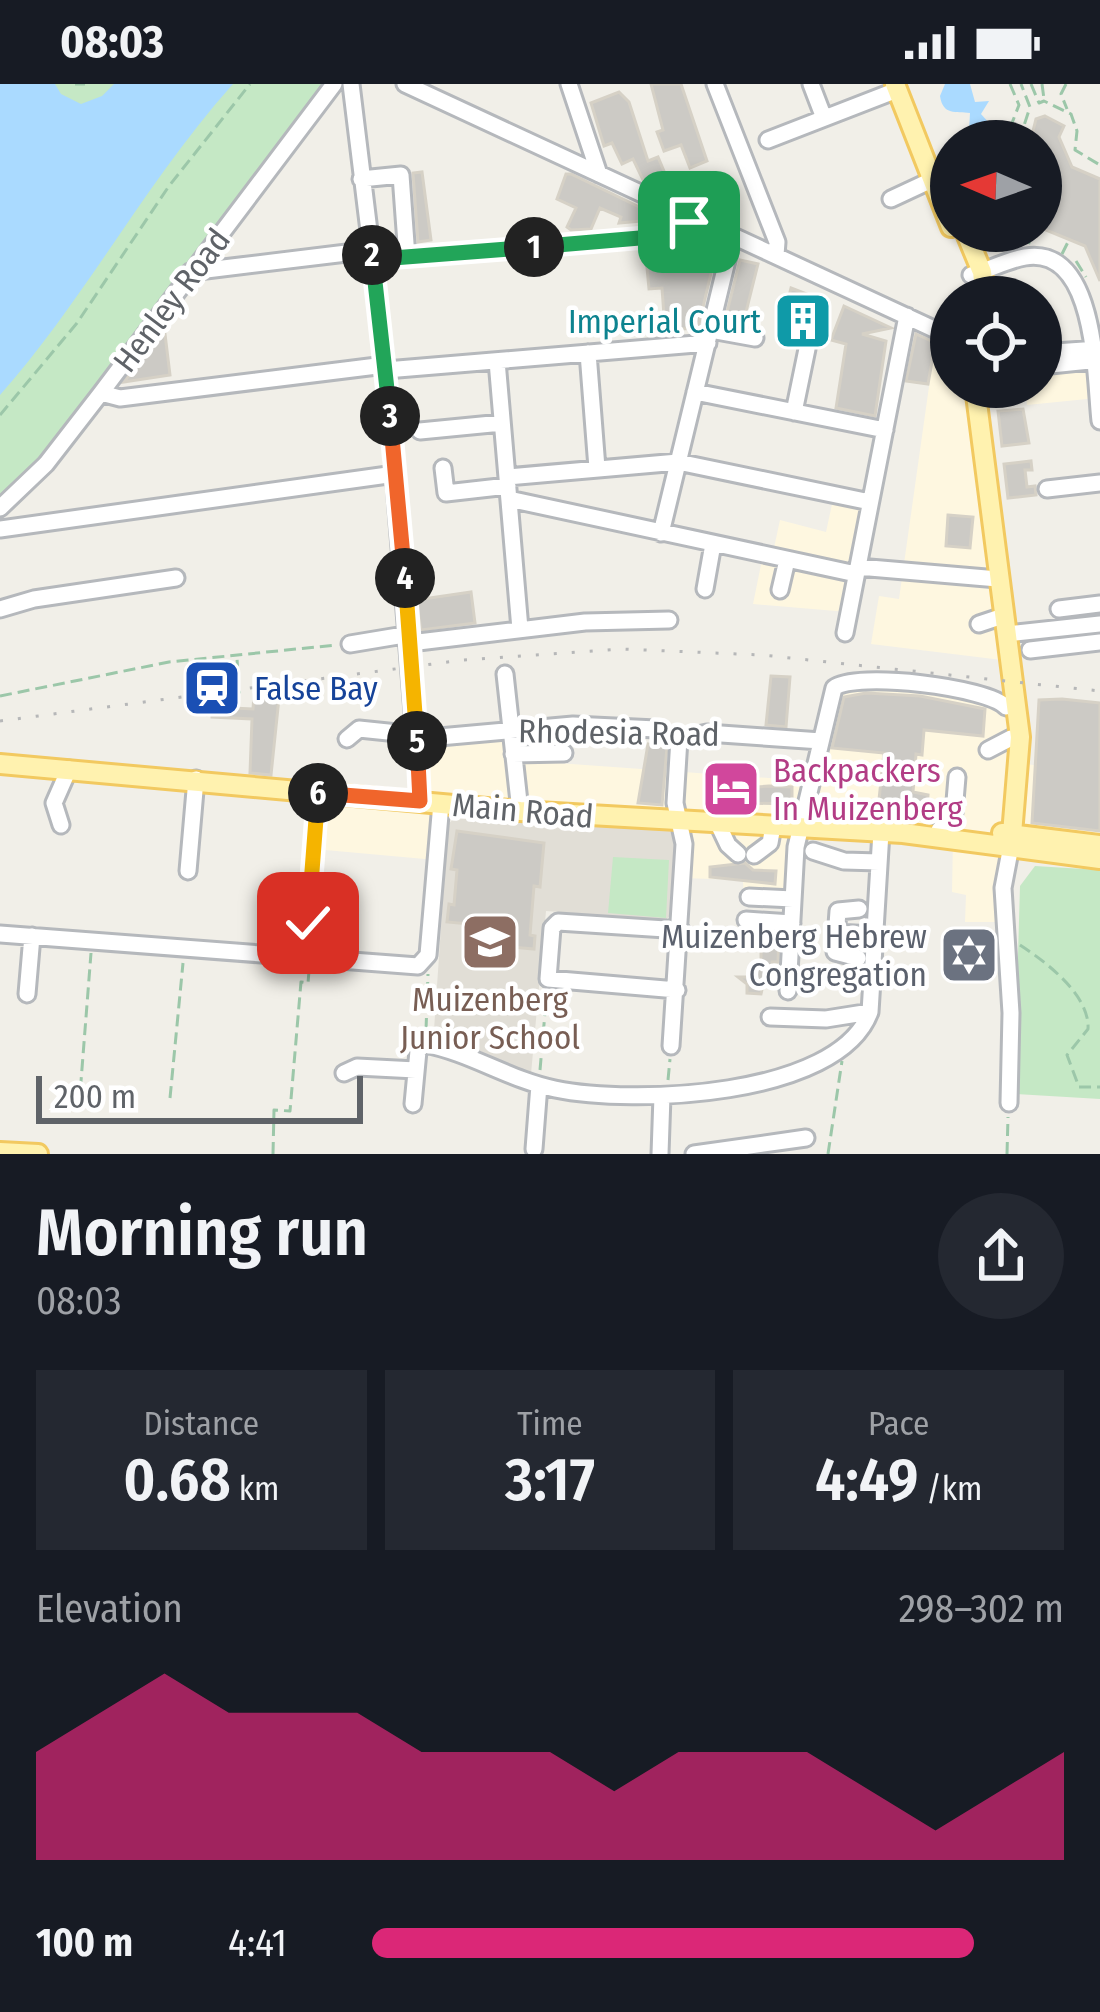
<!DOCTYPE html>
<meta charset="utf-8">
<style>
:root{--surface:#171b24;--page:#242831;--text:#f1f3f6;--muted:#9ea1a6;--accent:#db2777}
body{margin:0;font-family:"Fira Sans Condensed",sans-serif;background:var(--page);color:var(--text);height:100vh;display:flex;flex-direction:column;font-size:45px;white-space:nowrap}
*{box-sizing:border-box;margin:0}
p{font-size:39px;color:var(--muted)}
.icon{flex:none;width:66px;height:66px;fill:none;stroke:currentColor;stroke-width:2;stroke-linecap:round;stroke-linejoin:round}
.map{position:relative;height:1070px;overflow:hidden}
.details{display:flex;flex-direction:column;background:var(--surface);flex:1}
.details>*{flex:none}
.needle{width:78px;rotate:272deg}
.fabs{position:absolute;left:930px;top:36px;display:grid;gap:24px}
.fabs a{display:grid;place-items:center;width:132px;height:132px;border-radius:50%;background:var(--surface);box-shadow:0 3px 9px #0004;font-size:60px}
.scale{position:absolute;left:36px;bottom:30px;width:327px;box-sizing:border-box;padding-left:12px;border:6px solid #5f6368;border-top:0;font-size:33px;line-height:42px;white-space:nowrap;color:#5f6368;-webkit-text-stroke:9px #fff;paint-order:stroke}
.pin{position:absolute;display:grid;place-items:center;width:102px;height:102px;color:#fff;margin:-51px;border-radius:24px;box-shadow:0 6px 18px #0006}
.km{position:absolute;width:60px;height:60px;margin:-30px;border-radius:50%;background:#222;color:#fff;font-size:33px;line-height:60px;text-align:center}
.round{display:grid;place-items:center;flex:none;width:126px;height:126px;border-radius:63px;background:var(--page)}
.summary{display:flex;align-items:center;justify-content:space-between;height:204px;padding:0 36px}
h1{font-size:66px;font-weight:600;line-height:90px}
.metrics{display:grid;grid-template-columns:repeat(3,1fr);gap:18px;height:204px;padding:12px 36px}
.metrics div{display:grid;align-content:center;border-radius:0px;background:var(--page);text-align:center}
.metrics b{font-size:60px;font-weight:600}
.metrics small{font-size:33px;font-weight:400}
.metrics p{font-size:33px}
.chart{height:336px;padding:24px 36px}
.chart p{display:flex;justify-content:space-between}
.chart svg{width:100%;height:216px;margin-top:12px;fill:var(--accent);opacity:.7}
ul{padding:0 36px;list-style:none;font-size:39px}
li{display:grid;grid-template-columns:192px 144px 1fr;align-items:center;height:90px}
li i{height:30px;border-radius:15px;background:var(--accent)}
.status{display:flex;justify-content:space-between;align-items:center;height:84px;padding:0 60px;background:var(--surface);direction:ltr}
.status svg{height:33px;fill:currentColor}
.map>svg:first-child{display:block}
</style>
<div class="status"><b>08:03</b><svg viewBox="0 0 49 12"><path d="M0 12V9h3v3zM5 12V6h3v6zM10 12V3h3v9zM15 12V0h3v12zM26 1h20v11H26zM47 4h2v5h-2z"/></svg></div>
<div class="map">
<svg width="1100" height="1070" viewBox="0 0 1100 1070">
<rect width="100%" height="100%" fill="#f1efe8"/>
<path fill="#fef7e0" d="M 937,246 L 951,253 L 951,303 L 975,303 L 1010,577 L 871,560 L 879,512 L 899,515 Z
M 1100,276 L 1097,314 L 1027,321 L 1025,303 L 1041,303 L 1041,282 Z
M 834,411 L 870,418 L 848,528 L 753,520 L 763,471 L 772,473 L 780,436 L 826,448 Z
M 837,600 L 976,608 L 1017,624 L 1017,679 L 1100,689 L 1100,775 L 1011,763 L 1004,838 L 965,838 L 966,811 L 952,808 L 953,755 L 791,743 L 787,819 L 744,816 L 743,796 L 682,794 L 682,746 L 442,720 L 436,776 L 314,765 L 318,708 L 420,717 L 417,655 L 510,645 L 515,676 L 811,697 Z"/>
<path fill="#e1ded6" d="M 456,733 L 669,746 L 676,755 L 672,829 L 666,836 L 546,827 L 531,990 L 434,946 L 448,740 Z"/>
<path fill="#c5e8c5" d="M 0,0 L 334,0 L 101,309 L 0,424 Z
M 613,773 L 669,776 L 666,834 L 608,829 Z
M 1035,782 L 1100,786 L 1100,1015 L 1014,1010 L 1020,802 Z"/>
<path fill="#aadaff" d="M 0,0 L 55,0 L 61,10 L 81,20 L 102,12 L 114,0 L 233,0 C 146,97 86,214 0,311 Z
M 945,0 L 970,0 L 975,18 L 989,17 L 981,30 L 989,39 L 985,51 L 969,47 L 970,29 C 956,27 943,32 940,12 Z"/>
<path fill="#cccac5" stroke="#d6d1c6" stroke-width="3" d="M 651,0 L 681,0 L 707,77 L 690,84 L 681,61 L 664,67 L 657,48 L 663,46 Z
M 619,8 L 629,18 L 648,77 L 658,73 L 666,92 L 661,97 L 644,98 L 633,75 L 622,80 L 612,59 L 604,62 L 591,19 Z
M 1045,32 L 1064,42 L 1059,53 L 1072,83 L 1100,95 L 1100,197 L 1085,162 L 1041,144 L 1041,123 L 1054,91 L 1041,57 L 1031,55 L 1036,35 Z
M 422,88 L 431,156 L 418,158 L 413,89 Z
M 566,90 L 571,90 L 664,135 L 619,139 L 621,133 L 600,124 L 591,145 L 571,146 L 567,143 L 576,124 L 557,115 Z
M 718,160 L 698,244 L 665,246 L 662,204 L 649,205 L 646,173 L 698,169 L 697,162 Z
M 740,176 L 758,180 L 743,240 L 725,236 Z
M 791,204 L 827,218 L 819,253 L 781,244 Z
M 844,222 L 891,244 L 862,250 L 886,257 L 875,332 L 836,324 L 846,260 L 831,256 Z
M 160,250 L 165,250 L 170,291 L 124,298 Z
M 916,250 L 940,261 L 939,270 L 933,272 L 928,300 L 906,297 Z
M 1023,325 L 1029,359 L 1002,362 L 998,327 Z
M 1031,377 L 1032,386 L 1025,386 L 1027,403 L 1035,402 L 1036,411 L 1008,414 L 1004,380 Z
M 948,431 L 973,433 L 970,464 L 946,462 Z
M 471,508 L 475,539 L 421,546 L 416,516 Z
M 771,592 L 790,593 L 786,643 L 766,641 Z
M 866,609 L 920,612 L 985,625 L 983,652 L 924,646 L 922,671 L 916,670 L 913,708 L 928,711 L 926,735 L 877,734 L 884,669 L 832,664 L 844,613 Z
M 254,611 L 279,614 L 271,691 L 250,689 L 252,635 L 212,633 L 212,623 L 253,625 Z
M 1062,615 L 1100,619 L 1100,747 L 1032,739 L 1039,616 Z
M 648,660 L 667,663 L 662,721 L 638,719 Z
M 769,702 L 792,703 L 792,720 L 745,719 L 745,704 Z
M 457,747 L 544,759 L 540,803 L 534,802 L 530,851 L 535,852 L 534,865 L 511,863 L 512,844 L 447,838 L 449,820 L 454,821 L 457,786 L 451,785 Z
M 745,779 L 753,786 L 776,787 L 775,800 L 710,793 L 710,783 Z
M 769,850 L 779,850 L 778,878 L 772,878 L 771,897 L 764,897 L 761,910 L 747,909 L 747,900 L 738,893 L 753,893 L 754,878 L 761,878 L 761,859 L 768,859 Z"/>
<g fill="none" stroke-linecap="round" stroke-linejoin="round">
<defs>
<path id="minor" d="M 351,0 L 386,286 L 420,717
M 405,0 L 951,253
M 569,0 L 599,90
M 715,0 L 777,158 L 776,171
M 811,0 L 824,34
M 768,56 L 897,6
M 361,95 L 401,91 L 407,173
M 891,115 L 936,94
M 190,188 L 363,167 L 380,175 L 723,148
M 971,191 C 989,186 1007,176 1025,173 C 1097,161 1095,293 1100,337
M 711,246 L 755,254
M 588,269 L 597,384
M 1041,269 L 1098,265
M 497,277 L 520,545
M 1041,282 L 1100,276
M 386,286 L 708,259
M 695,308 L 885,346
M 101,309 L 120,314 L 385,281
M 794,328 L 807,265
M 420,347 L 502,339
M 443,384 L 446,409 L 508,402
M 507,393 L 678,378 L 870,418
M 1047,405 L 1100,399
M 509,415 L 856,490
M 0,424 L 46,380 L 101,309 L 334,0
M 0,445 L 395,390
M 661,449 L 733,152
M 858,483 L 998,495
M 705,505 L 713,460
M 780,506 L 787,476
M 0,525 L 34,515 L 176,494
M 1059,525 L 1100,520
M 979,540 L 997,534
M 845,549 L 907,232
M 1007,550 L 1100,540
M 410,559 L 585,538 L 669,536
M 350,560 L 410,550
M 1030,566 L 1100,558
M 505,590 L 520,727
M 347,655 L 359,645 L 417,651
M 417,655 L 573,641 L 656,645 L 679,655 L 707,649 L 821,657
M 988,666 L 1011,654
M 513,670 L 564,669
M 718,740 L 728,761 L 738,770
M 61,741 L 54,719 L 69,685
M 939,746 L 954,729 L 957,693
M 813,767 L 844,777 L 879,778
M 754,771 L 770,759 L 773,742
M 188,787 L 196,695
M 749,813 L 793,815
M 746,836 L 792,839
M 308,839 L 318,708
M 835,849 L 874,851
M 0,850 L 418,882 L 428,871 L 441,719
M 858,874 L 835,868 L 838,827 L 859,825
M 677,906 L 548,895 L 552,844 L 558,838 L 681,846
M 788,907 L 796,763 L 834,604 C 855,587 988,603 1006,623
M 27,910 L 32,852
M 770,933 L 826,935 L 870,928
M 671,962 L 684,760 L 675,719 L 679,655
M 344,989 L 357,983 L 416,986
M 1009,1019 L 1011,929 L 1003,804 L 1011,762
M 413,1020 L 418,967 L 424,960 C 469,968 510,996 555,1005 C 631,1021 838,1014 870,928 L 881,748
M 534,1065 L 539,1001
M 660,1070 L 662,1012
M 694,1070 L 806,1054"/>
<path id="major" d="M 895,0 L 951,143
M 965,147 L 982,188 L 985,213
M 975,303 L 1020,653 L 1011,762
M 0,680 L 520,727 L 903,749 L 1100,775
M 1002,749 L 1100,761
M 0,1068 L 38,1070"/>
</defs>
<use href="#minor" stroke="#b5b8bc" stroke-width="21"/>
<use href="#major" stroke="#f2c960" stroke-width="24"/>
<path stroke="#9cc7a9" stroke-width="3" stroke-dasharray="12 6" stroke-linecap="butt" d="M 75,0 L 85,0
M 1010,0 L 1019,21 L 1012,39 L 1017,52
M 1031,0 L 1039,19 L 1044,17 L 1071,30 L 1077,47 L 1075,66 L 1100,81
M 1042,0 L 1044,15
M 1066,0 L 1061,10 L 1067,25
M 1019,57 L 1030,23 L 1021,0
M 986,161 L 1009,151 L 1033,160
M 1062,170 L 1069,156
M 1076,177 L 1086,193
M 0,331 L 77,239 L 169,102 L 250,0
M 195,599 L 196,593 L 233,588 L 238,592 L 237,574
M 0,612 L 169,578 L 336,561
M 208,632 L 205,617 L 240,613 L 239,607
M 1020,861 C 1046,878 1090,911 1088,945 L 1067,971 L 1079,1003 L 1100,1003
M 426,946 L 428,890
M 540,986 L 547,906
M 668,996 L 670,975
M 170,1014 L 183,879
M 79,1023 L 91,869
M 273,1070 L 274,1026 L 290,1027 L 301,898 L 308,899 L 309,887
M 828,1070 L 842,977
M 1007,1070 L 1008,1033"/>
<use href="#minor" stroke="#fff" stroke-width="15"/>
<use href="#major" stroke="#fff2af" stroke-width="18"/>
<path stroke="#b6b7b8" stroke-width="3" stroke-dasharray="3 15" stroke-linecap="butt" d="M 0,637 L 463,576 L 622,565 L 762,571 L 1100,607"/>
<path stroke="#9cc7a9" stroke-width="3" stroke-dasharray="12 6" stroke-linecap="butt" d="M 215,590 L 218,615"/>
</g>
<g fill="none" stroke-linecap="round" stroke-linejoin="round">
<defs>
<path id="split-1" d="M 534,163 L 675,151 L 686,146 L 689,138"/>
<path id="split-2" d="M 372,171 L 380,175 L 534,163"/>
<path id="split-3" d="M 372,171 L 390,332"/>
<path id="split-4" d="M 390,332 L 405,494"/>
<path id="split-5" d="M 405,494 L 417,657"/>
<path id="split-6" d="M 318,709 L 420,717 L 417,657"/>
<path id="split-7" d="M 308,839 L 318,709"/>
</defs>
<use href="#split-1" stroke="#fff" stroke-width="24"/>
<use href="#split-2" stroke="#fff" stroke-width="24"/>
<use href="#split-3" stroke="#fff" stroke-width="24"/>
<use href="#split-4" stroke="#fff" stroke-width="24"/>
<use href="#split-5" stroke="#fff" stroke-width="24"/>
<use href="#split-6" stroke="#fff" stroke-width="24"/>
<use href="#split-7" stroke="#fff" stroke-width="24"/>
<use href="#split-1" stroke="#22a559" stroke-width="15"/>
<use href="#split-2" stroke="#22a559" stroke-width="15"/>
<use href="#split-3" stroke="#22a559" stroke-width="15"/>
<use href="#split-4" stroke="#f0652b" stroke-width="15"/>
<use href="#split-5" stroke="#f5b400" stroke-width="15"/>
<use href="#split-6" stroke="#f0652b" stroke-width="15"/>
<use href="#split-7" stroke="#f5b400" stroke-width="15"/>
</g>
<defs>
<symbol id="building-square" viewBox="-11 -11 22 22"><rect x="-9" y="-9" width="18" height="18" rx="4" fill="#0f9aa8" stroke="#fff"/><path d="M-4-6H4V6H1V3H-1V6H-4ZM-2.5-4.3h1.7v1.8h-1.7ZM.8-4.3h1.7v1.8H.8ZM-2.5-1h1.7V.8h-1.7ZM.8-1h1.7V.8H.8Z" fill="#fff"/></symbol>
<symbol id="station-square" viewBox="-11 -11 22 22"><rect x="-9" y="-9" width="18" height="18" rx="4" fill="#1a4fb4" stroke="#fff"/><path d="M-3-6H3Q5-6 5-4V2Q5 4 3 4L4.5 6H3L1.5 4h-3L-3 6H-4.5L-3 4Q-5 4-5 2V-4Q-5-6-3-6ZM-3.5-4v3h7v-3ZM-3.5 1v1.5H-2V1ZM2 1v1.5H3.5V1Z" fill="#fff"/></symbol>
<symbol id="hotel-square" viewBox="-11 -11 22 22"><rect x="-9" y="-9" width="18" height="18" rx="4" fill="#d1479c" stroke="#fff"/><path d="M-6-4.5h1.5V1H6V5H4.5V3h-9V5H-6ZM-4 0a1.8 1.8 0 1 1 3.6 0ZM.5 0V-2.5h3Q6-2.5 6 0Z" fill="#fff"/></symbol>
<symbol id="school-square" viewBox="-11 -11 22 22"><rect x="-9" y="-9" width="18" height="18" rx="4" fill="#8d6e63" stroke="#fff"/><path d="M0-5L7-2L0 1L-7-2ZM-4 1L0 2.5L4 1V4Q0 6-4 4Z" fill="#fff"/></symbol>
<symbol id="synagogue-square" viewBox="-11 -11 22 22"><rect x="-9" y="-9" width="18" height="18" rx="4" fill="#6b7280" stroke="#fff"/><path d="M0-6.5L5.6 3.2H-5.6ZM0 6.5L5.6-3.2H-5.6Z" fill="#fff"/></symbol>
</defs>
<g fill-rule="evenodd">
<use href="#building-square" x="770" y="204" width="66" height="66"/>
<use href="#station-square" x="179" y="571" width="66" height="66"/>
<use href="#hotel-square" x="698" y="672" width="66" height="66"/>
<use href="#school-square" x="457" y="825" width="66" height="66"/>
<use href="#synagogue-square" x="936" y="838" width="66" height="66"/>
</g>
<g text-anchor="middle" stroke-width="9" stroke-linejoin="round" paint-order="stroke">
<g font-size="33" fill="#5f6368" stroke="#fff">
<text transform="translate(171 216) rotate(-53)" y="12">Henley Road</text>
<text transform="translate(619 648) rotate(1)" y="12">Rhodesia Road</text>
<text transform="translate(523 726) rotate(5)" y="12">Main Road</text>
</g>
<g font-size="33" fill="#0d838f" stroke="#fff" text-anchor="end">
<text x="761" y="249">Imperial Court</text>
</g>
<g font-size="33" fill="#164399" stroke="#fff" text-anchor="start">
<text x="254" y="616">False Bay</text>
</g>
<g font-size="33" fill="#b23c85" stroke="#fff" text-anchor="start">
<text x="773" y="698">Backpackers<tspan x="773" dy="38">In Muizenberg</tspan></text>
</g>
<g font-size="33" fill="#5b616d" stroke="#fff" text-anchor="end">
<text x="927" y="864">Muizenberg Hebrew<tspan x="927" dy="38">Congregation</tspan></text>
</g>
<g font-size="33" fill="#785e54" stroke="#fff">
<text x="490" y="927">Muizenberg<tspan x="490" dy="38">Junior School</tspan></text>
</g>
</g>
</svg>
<div class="fabs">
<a><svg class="needle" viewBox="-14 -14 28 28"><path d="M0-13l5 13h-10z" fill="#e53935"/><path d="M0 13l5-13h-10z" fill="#9ea1a6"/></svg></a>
<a><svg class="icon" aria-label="locate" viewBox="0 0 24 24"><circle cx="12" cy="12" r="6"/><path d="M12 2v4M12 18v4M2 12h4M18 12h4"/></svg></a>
</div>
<div class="scale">200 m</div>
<div class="pin" style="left:689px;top:138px;background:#1e9e55"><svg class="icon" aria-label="arrive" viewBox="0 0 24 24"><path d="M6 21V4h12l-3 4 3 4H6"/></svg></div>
<div class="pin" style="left:308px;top:839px;background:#d93025"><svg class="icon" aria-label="check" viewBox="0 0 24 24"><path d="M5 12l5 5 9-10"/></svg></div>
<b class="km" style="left:534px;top:163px">1</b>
<b class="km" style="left:372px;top:171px">2</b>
<b class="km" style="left:390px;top:332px">3</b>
<b class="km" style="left:405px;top:494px">4</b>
<b class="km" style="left:417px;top:657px">5</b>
<b class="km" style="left:318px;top:709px">6</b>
</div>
<section class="details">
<div class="summary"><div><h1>Morning run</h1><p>08:03</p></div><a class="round"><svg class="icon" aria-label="share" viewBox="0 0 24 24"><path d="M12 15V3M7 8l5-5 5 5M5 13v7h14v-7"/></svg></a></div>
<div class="metrics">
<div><p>Distance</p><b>0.68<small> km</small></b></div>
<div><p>Time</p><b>3:17</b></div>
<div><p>Pace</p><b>4:49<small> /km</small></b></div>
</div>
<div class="chart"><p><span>Elevation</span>298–302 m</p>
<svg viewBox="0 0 160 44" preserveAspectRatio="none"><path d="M0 44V22L10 14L20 6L30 14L40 14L50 14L60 22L70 22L80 22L90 30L100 22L110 22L120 22L130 30L140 38L150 30L160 22V44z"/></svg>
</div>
<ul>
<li><b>100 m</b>4:41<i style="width:87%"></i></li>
</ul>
</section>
